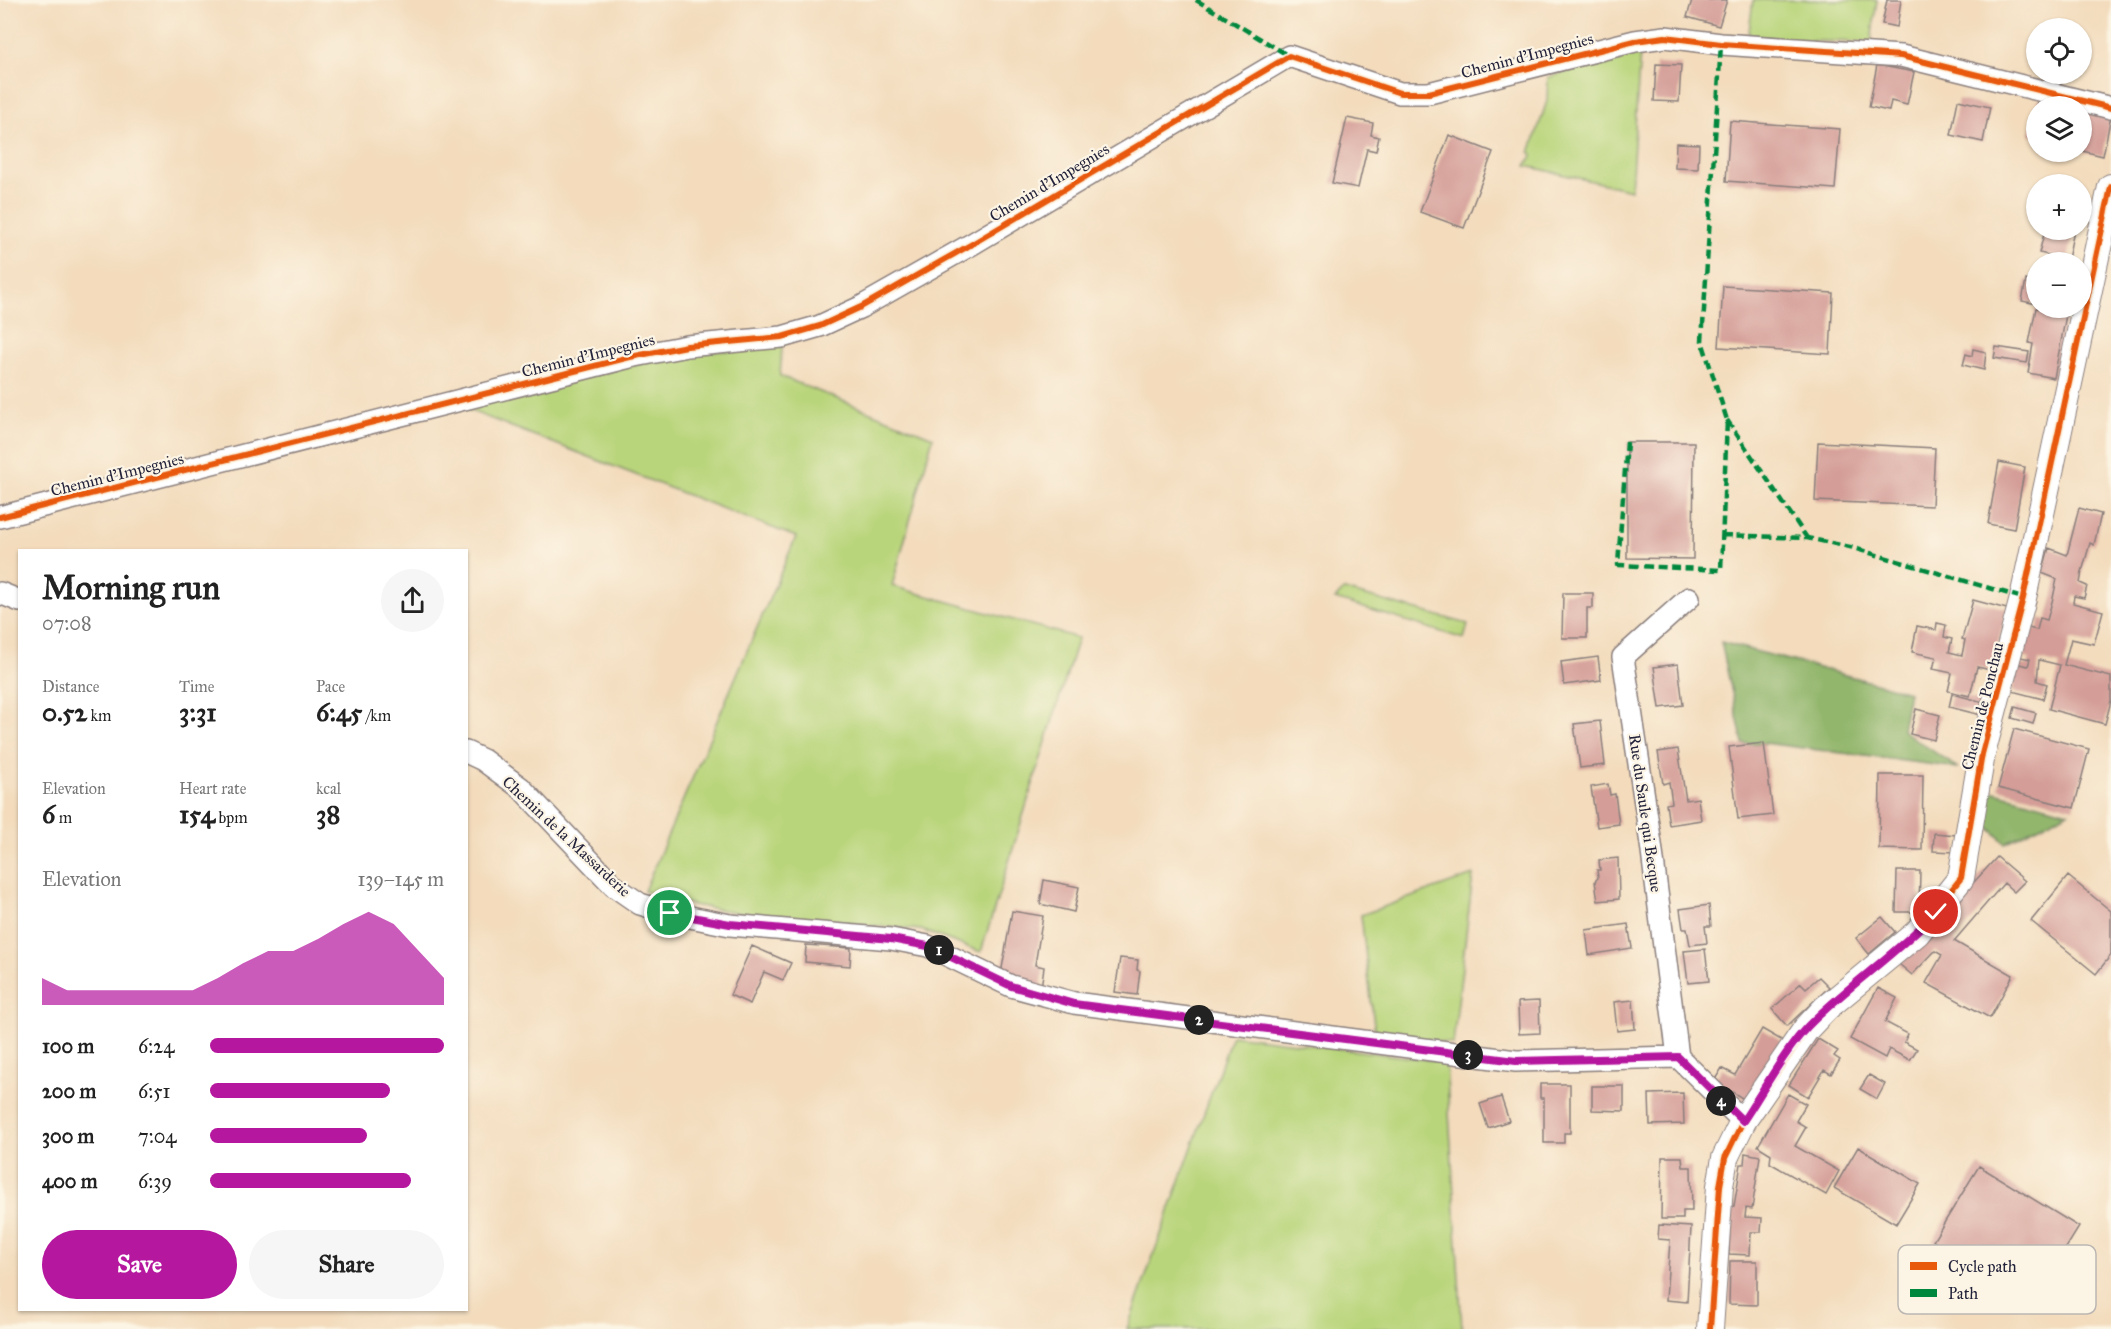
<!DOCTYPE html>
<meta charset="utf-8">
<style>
:root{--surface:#fff;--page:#f6f6f6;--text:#222;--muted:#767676;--accent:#b5179e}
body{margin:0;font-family:"IM FELL Great Primer",serif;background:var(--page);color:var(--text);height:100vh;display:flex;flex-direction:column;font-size:22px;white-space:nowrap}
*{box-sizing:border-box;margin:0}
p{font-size:20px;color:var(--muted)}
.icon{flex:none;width:33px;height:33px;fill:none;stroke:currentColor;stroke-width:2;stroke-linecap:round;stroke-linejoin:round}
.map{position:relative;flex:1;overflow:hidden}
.sheet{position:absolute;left:18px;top:549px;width:450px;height:762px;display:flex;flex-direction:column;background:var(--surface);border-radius:0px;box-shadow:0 2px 4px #0004}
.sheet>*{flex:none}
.controls{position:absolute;left:2026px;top:18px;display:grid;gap:12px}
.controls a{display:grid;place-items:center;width:66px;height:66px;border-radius:50%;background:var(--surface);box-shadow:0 2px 4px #0004;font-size:30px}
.pin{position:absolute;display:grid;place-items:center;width:51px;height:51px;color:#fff;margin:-26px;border:3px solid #fff;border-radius:50%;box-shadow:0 2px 6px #0007}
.km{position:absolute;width:30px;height:30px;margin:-15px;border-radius:50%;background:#222;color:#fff;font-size:16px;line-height:30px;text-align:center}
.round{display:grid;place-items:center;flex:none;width:63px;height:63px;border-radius:32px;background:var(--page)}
.summary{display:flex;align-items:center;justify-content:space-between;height:102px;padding:0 24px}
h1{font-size:33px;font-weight:700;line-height:45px}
.metrics{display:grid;grid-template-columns:repeat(3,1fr);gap:9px;height:102px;padding:6px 24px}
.metrics div{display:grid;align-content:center}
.metrics b{font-size:26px;font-weight:700}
.metrics small{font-size:16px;font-weight:400}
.metrics p{font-size:16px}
.chart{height:168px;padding:12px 24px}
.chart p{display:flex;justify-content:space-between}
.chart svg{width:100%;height:108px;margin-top:6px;fill:var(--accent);opacity:.7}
.button{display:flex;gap:12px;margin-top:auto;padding:12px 24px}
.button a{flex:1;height:69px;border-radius:36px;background:var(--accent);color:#fff;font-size:24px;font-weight:700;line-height:69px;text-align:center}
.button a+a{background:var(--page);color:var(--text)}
ul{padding:0 24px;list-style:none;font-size:20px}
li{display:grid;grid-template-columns:96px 72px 1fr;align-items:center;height:45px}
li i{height:15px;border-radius:8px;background:var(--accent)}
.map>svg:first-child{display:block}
</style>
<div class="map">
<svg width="2111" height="1329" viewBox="0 0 2111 1329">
<rect width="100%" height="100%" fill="#fcf5e5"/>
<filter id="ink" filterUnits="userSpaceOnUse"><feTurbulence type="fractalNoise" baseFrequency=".0167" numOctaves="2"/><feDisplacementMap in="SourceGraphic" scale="12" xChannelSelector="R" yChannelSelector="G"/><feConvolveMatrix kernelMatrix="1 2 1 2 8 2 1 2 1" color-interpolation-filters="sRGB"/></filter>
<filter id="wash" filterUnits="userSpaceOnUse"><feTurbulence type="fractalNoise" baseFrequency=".008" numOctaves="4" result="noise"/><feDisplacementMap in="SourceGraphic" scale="24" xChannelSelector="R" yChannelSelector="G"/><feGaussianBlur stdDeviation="1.35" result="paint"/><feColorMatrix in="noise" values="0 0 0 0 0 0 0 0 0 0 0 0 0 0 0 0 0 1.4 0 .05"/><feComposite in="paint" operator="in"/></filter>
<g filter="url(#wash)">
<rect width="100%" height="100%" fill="#f3dbbc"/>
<path fill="#b9d57c" stroke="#6e7c5c" stroke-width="1.5" d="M 1753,0 L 1877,0 L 1871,42 L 1748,40 Z
M 1640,51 L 1631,190 L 1526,166 L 1533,154 L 1530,153 L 1547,101 L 1548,77 Z
M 782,346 L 780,376 L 933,437 L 892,586 L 1078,638 L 981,952 L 921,930 L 752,915 L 693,905 L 644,891 L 796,537 L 463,408 L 672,355 Z
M 1344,590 L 1468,624 L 1464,639 L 1335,599 Z
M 1473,875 L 1453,1044 L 1375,1033 L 1361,915 Z
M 1232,1035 L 1446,1062 L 1462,1329 L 1127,1329 Z"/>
<path fill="#92b66c" stroke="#5a6c54" stroke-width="1.5" d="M 1721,642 L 1909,692 L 1902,730 L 1958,768 L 1764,743 L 1743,744 Z
M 1991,791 L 2069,812 L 2005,843 L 1986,824 Z"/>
<g id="blocks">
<path fill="#d49d97" d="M 1692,0 L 1727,0 L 1719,26 L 1687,17 Z
M 1887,0 L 1901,0 L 1897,27 L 1882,24 Z
M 1656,64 L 1681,65 L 1679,102 L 1654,101 Z
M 1877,65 L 1914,72 L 1907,105 L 1891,101 L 1889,111 L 1869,107 Z
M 2038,99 L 2065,106 L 2037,106 Z
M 1958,100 L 1990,107 L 1983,142 L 1951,135 Z
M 2037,109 L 2037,137 L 2030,135 Z
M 2082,110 L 2111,116 L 2103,156 L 2082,151 Z
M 1347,118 L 1373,123 L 1371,135 L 1379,137 L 1376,151 L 1367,149 L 1358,188 L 1332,183 Z
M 1730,121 L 1840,129 L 1835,189 L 1726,181 Z
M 1449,135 L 1493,152 L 1464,228 L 1420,212 Z
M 1676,143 L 1699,144 L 1698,169 L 1675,168 Z
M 2045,230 L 2074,230 L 2068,259 L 2039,253 Z
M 2026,280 L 2037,283 L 2037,304 L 2022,301 Z
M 1723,286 L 1833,293 L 1830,354 L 1719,347 Z
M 2036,308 L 2067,310 L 2054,378 L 2028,373 L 2033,344 L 2029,343 Z
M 1996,347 L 2029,352 L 2027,363 L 1994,358 Z
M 1973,349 L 1986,352 L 1984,370 L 1963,365 L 1966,354 L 1972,356 Z
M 1627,442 L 1694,442 L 1693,559 L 1627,558 Z
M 1818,442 L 1935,448 L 1932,506 L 1815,501 Z
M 1999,462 L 2025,467 L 2014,529 L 1988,524 Z
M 2079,508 L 2101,514 L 2094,545 L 2090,543 L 2082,572 L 2080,583 L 2087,586 L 2084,598 L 2074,596 L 2073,603 L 2103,611 L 2094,644 L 2071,639 L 2064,665 L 2111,677 L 2111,701 L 2105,724 L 2049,709 L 2060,665 L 2039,660 L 2037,681 L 2047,684 L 2043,699 L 2012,691 L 2019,664 L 2028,666 L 2030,659 L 2021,657 L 2028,628 L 2037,630 L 2040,618 L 2047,620 L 2053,598 L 2057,579 L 2042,573 L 2049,548 L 2067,555 Z
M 1563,593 L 1593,593 L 1593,608 L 1587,608 L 1587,638 L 1562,638 Z
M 1973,600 L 2007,609 L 1991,670 L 1977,667 L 1970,696 L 1948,691 L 1952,673 L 1933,669 L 1936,657 L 1912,652 L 1917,626 L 1936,630 L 1937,623 L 1946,625 L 1944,637 L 1952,639 L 1949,652 L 1962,655 L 1965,640 L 1962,639 Z
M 1598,657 L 1601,680 L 1564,685 L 1561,662 Z
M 1678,664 L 1683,705 L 1660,708 L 1654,667 Z
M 1952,694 L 1984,702 L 1981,715 L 1949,707 Z
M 2015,707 L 2036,713 L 2033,724 L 2012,718 Z
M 1916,709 L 1940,715 L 1934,740 L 1910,734 Z
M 1600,721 L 1605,765 L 1580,768 L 1574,724 Z
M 2014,729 L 2089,749 L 2074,808 L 1998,788 Z
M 1764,743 L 1773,815 L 1738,819 L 1729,747 Z
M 1678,749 L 1686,800 L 1698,798 L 1701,820 L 1669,825 L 1666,804 L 1672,803 L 1669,782 L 1663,784 L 1658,752 Z
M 1880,775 L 1923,775 L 1922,850 L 1879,849 Z
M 1608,784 L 1610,795 L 1615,794 L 1619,824 L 1597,827 L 1591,787 Z
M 1934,833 L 1957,835 L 1956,852 L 1933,851 Z
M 1997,857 L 2025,881 L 2014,892 L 2004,883 L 1954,941 L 2013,975 L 1990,1018 L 1926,983 L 1942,955 L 1935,951 L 1912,975 L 1899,964 Z
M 1618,858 L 1619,899 L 1598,901 L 1595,881 L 1598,878 L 1597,870 L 1600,870 L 1599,860 Z
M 1897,871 L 1920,871 L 1919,912 L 1896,912 Z
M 2068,876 L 2111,911 L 2111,955 L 2096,974 L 2031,921 Z
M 1044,880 L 1079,887 L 1074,912 L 1040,904 Z
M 1709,905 L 1711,926 L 1705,926 L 1707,943 L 1690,945 L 1687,929 L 1683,929 L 1680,909 Z
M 1012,911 L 1043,916 L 1035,965 L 1044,967 L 1041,988 L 1001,974 Z
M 1882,917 L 1895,932 L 1869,954 L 1856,938 Z
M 1628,924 L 1632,948 L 1589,955 L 1586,930 Z
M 806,945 L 851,948 L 850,966 L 805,962 Z
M 752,946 L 791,963 L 783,980 L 764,972 L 750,1004 L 730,995 Z
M 1705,949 L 1709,981 L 1688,983 L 1684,951 Z
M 1120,958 L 1138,960 L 1137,970 L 1140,971 L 1137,995 L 1115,992 Z
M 1819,977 L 1829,987 L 1787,1026 L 1772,1009 L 1801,983 L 1806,988 Z
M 1878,988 L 1897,998 L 1885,1022 L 1908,1034 L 1904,1042 L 1917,1049 L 1910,1060 L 1889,1049 L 1885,1058 L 1850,1039 Z
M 1633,1000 L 1635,1029 L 1617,1031 L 1614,1002 Z
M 1539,1001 L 1540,1033 L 1519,1034 L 1518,1002 Z
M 1762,1029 L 1783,1041 L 1747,1101 L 1714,1081 L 1722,1068 L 1735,1075 Z
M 1818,1039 L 1838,1051 L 1834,1056 L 1840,1060 L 1831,1074 L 1824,1070 L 1808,1097 L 1789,1085 Z
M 1869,1075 L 1885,1084 L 1877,1099 L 1860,1089 Z
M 1540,1084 L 1570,1084 L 1570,1133 L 1564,1133 L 1564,1143 L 1544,1143 L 1544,1098 L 1540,1098 Z
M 1592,1086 L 1624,1086 L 1624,1111 L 1592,1110 Z
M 1683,1093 L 1684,1124 L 1650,1125 L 1649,1094 Z
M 1788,1094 L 1806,1104 L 1796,1121 L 1806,1127 L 1795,1146 L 1839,1171 L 1826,1195 L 1770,1163 L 1771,1154 L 1758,1146 Z
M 1501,1097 L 1509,1121 L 1488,1128 L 1480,1104 Z
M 1858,1147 L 1920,1184 L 1896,1224 L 1834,1188 Z
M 1745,1153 L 1760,1156 L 1752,1209 L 1746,1208 L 1745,1217 L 1762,1218 L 1761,1232 L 1751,1232 L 1750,1255 L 1729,1254 L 1731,1206 L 1734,1206 L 1741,1164 L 1744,1164 Z
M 1662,1157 L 1682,1157 L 1683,1167 L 1691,1167 L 1692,1211 L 1683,1211 L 1683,1219 L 1661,1219 Z
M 1979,1166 L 2079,1227 L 2050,1274 L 2010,1251 L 1994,1278 L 1933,1241 Z
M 1659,1225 L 1691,1227 L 1687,1302 L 1666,1300 L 1670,1240 L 1658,1239 Z
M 1730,1261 L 1757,1261 L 1757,1305 L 1729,1304 Z"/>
</g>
</g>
<g filter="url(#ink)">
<use href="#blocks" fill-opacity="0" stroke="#8a7e7c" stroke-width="1.5"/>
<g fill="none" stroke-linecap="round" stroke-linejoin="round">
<defs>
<path id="minor" d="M 0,517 L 630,357 L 687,346 L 782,337 L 820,326 L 861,307 L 972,244 L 1289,56 L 1400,93 L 1429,93 L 1635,41 L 1665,37 L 1721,44 L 1901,56 L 2111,108
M 0,593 L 20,601
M 466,752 L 483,760 L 521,788 L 614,886 L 640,904 L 670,913 L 730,925 L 891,939 L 928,946 L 1011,986 L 1074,1003 L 1516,1061 L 1678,1057 L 1743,1121
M 1678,1057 L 1651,844 L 1623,657 L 1689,598"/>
<path id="tertiary" d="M 1710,1329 L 1720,1186 L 1725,1158 L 1743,1121 L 1806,1029 L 1826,1008 L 1917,933 L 1961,878 L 1982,754 L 2023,598 L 2111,187"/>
</defs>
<use href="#minor" stroke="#8a7e7c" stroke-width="24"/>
<use href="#tertiary" stroke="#8a7e7c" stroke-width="28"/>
<use href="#minor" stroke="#fff" stroke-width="21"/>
<use href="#tertiary" stroke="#fff" stroke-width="26"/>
<path stroke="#00873e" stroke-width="4.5" stroke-dasharray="9 4.5" stroke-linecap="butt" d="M 1196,0 L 1289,56
M 1727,420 L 1807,538
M 1627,442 L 1618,565 L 1721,570 L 1727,420 L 1702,341 L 1721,44
M 1723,535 L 1807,538 L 1850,547 L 2023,598"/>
<defs>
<path id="cycleway" d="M 0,517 L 630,357 L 687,346 L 782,337 L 820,326 L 861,307 L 972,244 L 1289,56 L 1400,93 L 1429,93 L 1635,41 L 1665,37 L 1721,44 L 1901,56 L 2111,108
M 1710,1329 L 1720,1186 L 1725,1158 L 1743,1121 L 1806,1029 L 1826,1008 L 1917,933 L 1961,878 L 1982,754 L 2023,598 L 2111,187"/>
</defs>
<use href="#cycleway" stroke="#fcf5e5" stroke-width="10"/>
<use href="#cycleway" stroke="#e8590c" stroke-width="6"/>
</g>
</g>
<g fill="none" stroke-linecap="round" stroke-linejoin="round" filter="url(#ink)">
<defs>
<path id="route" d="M 670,913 L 730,924 L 891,939 L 928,946 L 1011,986 L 1074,1004 L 1516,1061 L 1678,1057 L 1743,1121 C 1762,1093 1785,1050 1808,1026 C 1848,985 1897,954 1936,912"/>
</defs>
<use href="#route" stroke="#fff" stroke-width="12"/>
<use href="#route" stroke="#b5179e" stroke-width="8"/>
</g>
<g text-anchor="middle" stroke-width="4.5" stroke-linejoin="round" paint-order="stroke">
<g font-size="16" fill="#22223b" stroke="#fcf5e5">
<text transform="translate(1527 55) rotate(-15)" y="6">Chemin d'Impegnies</text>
<text transform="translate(1049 182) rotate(-31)" y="6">Chemin d'Impegnies</text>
<text transform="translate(588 355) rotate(-14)" y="6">Chemin d'Impegnies</text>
<text transform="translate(117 474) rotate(-14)" y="6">Chemin d'Impegnies</text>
<text transform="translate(1982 706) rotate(-76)" y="6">Chemin de Ponchau</text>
<text transform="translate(1646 813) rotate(82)" y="6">Rue du Saule qui Becque</text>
<text transform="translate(567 836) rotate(43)" y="6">Chemin de la Massarderie</text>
</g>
</g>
<rect x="1898" y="1245" width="198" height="69" rx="9" fill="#fcf5e5" stroke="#bbb6b2" stroke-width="1.5"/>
<rect x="1910" y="1262" width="27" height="8" fill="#e8590c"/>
<rect x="1910" y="1289" width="27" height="8" fill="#00873e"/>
<g font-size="16" fill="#22223b">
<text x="1948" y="1272">Cycle path</text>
<text x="1948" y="1299">Path</text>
</g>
</svg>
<div class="controls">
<a><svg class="icon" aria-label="locate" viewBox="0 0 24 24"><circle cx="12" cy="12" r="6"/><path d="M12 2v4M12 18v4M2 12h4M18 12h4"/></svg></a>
<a><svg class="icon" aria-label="layers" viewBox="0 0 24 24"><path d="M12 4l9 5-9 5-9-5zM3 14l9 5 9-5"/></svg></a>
<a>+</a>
<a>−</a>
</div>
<div class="pin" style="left:670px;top:913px;background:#1e9e55"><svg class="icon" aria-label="arrive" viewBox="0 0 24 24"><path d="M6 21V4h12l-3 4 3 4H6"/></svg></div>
<div class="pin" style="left:1936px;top:912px;background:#d93025"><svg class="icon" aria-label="check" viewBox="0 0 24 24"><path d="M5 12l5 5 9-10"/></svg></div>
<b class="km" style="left:939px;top:950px">1</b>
<b class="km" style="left:1199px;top:1020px">2</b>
<b class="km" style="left:1468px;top:1055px">3</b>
<b class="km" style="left:1721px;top:1101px">4</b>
<section class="sheet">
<div class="summary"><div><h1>Morning run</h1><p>07:08</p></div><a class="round"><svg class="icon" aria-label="share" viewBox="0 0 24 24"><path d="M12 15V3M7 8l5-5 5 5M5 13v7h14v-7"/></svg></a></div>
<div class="metrics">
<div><p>Distance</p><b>0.52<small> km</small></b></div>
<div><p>Time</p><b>3:31</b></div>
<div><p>Pace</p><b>6:45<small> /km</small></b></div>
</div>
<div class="metrics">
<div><p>Elevation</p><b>6<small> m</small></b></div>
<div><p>Heart rate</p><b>154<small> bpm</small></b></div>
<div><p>kcal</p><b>38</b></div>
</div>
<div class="chart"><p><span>Elevation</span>139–145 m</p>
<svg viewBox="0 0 160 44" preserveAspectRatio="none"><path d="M0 44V33L10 38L20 38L30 38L40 38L50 38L60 38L70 33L80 27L90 22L100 22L110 17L120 11L130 6L140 11L150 22L160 33V44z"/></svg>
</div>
<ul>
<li><b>100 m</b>6:24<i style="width:100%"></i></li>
<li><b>200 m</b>6:51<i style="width:77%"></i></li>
<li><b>300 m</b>7:04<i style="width:67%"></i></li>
<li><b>400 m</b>6:39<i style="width:86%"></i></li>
</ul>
<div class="button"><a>Save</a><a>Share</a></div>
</section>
</div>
